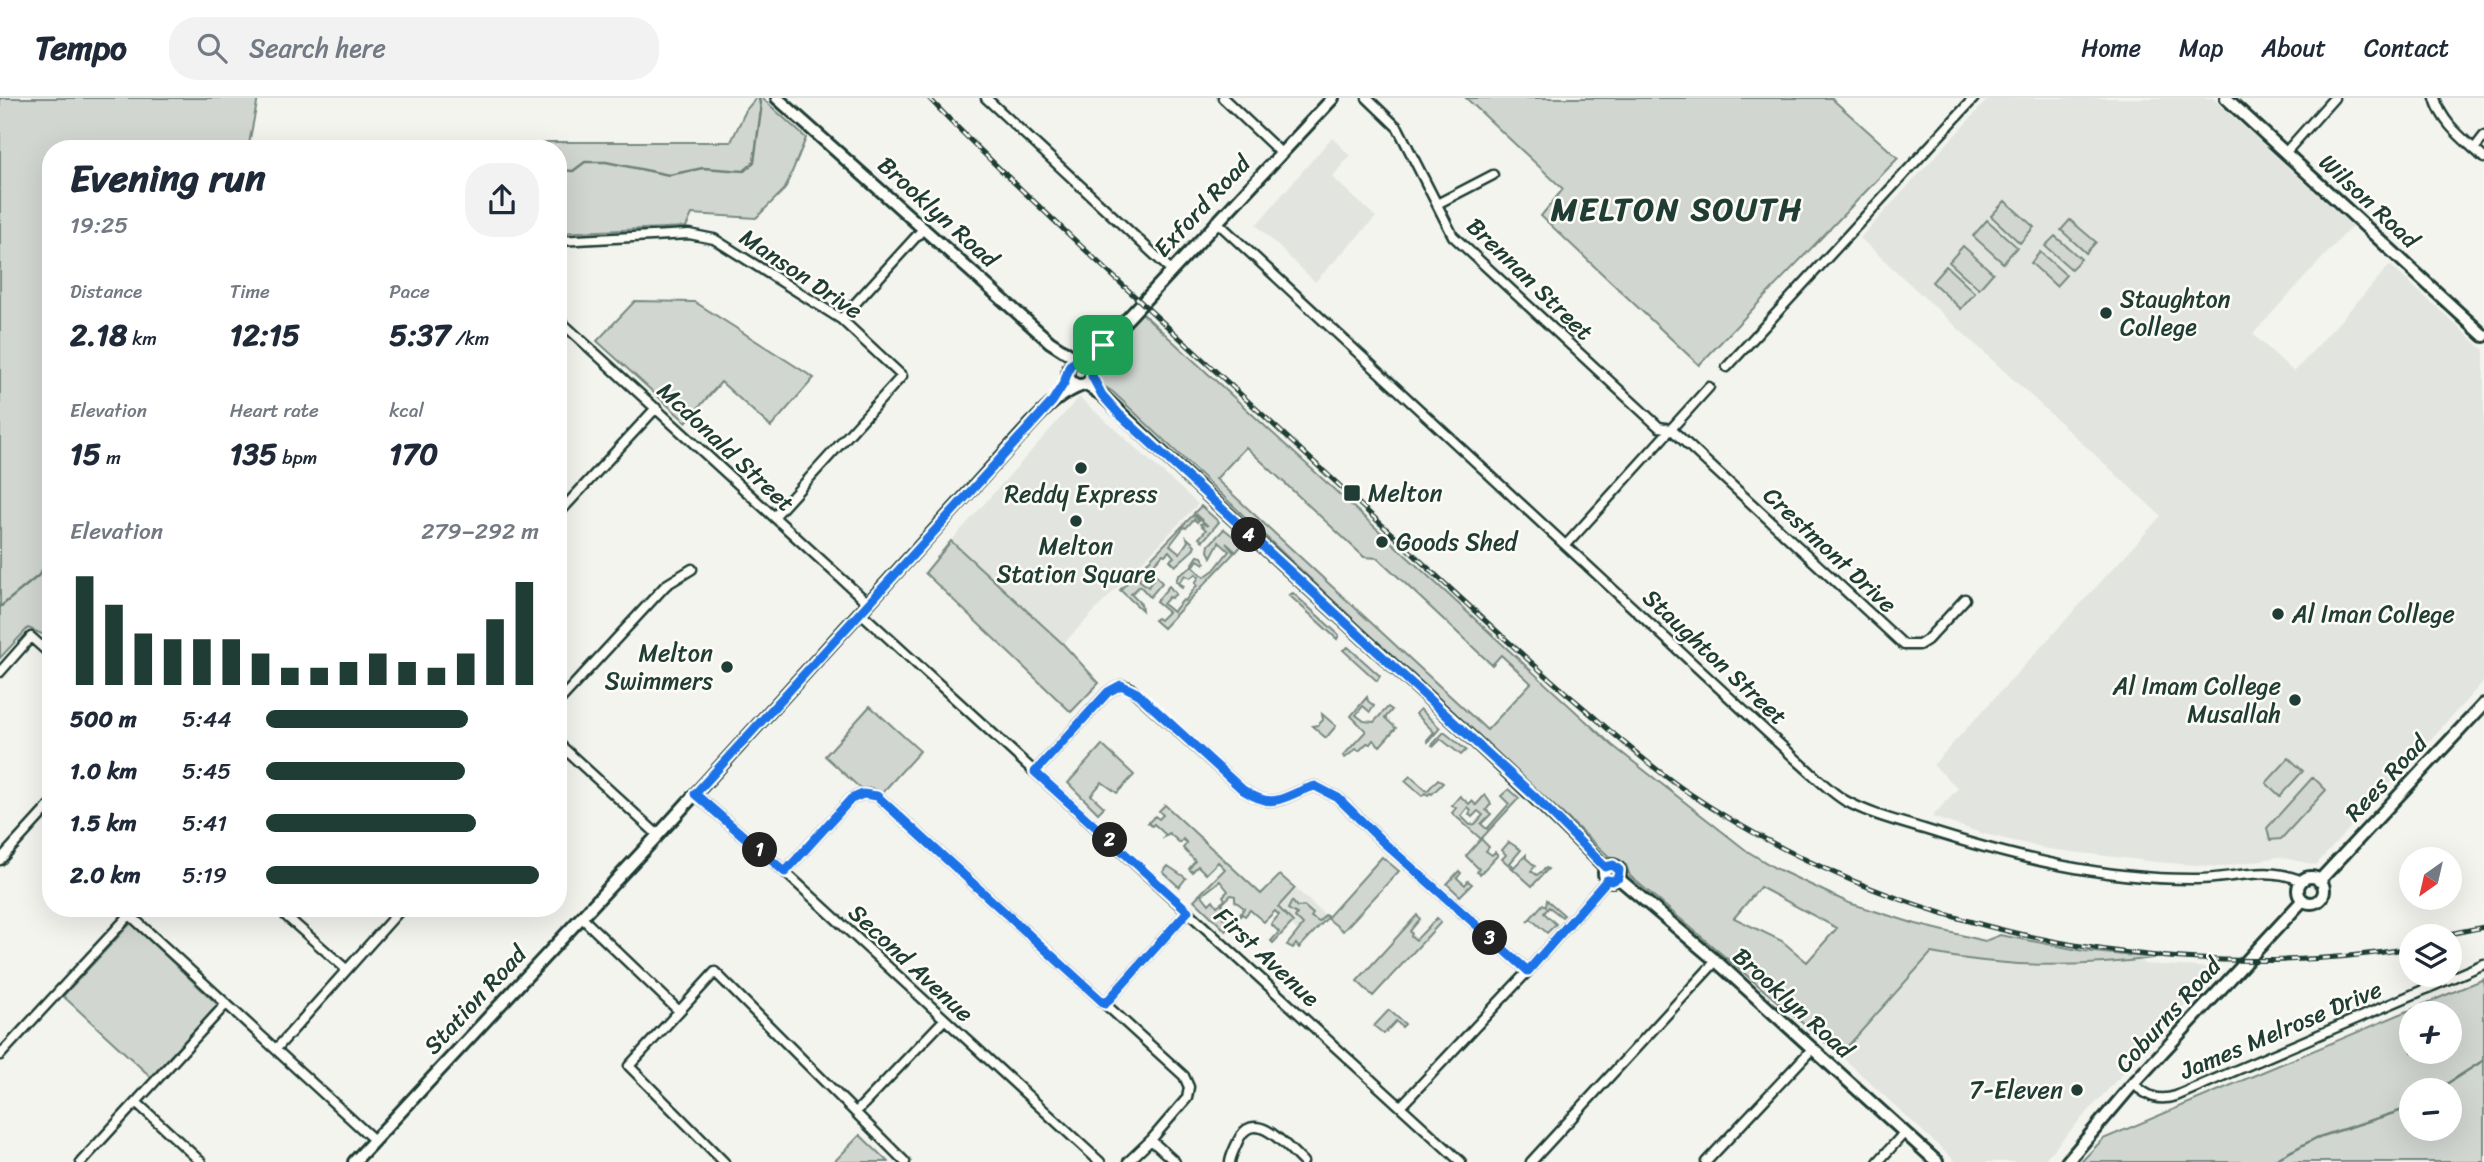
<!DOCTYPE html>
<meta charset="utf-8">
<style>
:root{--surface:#fff;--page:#f2f2f3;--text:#1f2937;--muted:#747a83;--line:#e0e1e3;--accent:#1f3d34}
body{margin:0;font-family:Sriracha,sans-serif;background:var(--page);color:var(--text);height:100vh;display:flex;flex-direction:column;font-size:26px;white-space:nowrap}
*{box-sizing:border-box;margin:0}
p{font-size:23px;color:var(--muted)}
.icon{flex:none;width:38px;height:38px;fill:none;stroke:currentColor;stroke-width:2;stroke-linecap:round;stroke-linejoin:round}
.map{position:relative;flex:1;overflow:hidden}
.drawer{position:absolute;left:42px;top:42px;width:525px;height:777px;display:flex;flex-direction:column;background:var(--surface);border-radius:28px;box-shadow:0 7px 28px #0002}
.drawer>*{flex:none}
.needle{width:46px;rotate:214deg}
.fabs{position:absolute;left:2399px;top:749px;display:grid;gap:14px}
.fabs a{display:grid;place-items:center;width:63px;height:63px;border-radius:50%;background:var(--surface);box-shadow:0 7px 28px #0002;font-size:35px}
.pin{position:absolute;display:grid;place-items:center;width:60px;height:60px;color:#fff;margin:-30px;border-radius:14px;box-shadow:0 4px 10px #0006}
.km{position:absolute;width:35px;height:35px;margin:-18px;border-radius:50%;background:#222;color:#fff;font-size:19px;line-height:35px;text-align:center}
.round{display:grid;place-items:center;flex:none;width:74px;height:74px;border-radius:28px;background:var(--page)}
.summary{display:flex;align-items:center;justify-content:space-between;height:119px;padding:0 28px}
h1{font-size:38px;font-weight:800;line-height:52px}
.stats{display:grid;grid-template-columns:repeat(3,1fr);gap:10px;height:119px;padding:7px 28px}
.stats div{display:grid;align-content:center}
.stats b{font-size:30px;font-weight:800}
.stats small{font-size:19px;font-weight:400}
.stats p{font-size:19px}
.chart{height:196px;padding:14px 28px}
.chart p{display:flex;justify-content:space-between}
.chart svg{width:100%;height:126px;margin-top:7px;stroke:var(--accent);stroke-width:6}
ul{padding:0 28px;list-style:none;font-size:23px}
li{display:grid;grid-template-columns:112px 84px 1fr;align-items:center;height:52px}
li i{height:18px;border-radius:9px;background:var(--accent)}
header{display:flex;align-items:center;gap:42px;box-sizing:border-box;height:98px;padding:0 35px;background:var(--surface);border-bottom:2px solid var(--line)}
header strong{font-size:33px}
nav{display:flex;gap:38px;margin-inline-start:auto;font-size:24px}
.search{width:490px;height:63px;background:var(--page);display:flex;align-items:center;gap:18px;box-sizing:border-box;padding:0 24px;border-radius:28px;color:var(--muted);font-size:26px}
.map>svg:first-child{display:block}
</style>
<header>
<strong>Tempo</strong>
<div class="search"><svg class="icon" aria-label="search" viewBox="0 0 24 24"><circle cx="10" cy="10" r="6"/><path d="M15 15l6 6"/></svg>Search here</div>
<nav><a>Home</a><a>Map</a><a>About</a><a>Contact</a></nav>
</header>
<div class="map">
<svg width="2484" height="1064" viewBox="0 0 2484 1064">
<rect width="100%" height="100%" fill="#f4f4ef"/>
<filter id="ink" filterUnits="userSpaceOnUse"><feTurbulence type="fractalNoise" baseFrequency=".0143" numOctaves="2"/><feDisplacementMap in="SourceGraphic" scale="14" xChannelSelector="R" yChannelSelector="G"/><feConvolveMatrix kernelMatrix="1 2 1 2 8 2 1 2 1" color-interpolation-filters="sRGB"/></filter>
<g filter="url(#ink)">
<path fill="#e2e5df" d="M 1989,0 L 2213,0 L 2352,128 L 2253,236 L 2294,274 L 2390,167 L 2484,252 L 2484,583 L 2316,767 L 2279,759 L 2221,769 L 2155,764 L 2048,751 L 1984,736 L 1932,719 L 1958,690 L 1933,667 L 2161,418 L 1860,140 Z
M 1332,39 L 1350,58 L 1332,79 L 1376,119 L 1315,184 L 1256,127 Z
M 1079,299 L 1198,406 L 1062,547 L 951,443 Z
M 1295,790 L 1325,817 L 1318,825 L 1311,819 L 1313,816 L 1306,810 L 1296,810 L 1292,804 L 1293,812 L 1303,827 L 1297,833 L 1291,825 L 1292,823 L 1277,809 Z
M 1931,855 L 1967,862 L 2034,868 L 2083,868 L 2140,862 L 2144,866 L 2219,870 L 2042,1064 L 1956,1064 L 1840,957 Z"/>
<path fill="#d1d6d1" stroke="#788a82" stroke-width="2" fill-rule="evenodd" d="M 0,0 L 258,0 L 248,51 L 51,51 L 51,540 L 28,530 L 0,560 Z
M 756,0 L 762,0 L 806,40 L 785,91 L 756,120 L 692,116 L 686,129 L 558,135 L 558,51 L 536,51 L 546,44 L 731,44 L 746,12 Z
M 1466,0 L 1831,0 L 1898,60 L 1699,267 L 1541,118 L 1563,91 Z
M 2005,103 L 2034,129 L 2020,145 L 1991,118 Z
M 1987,122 L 2017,149 L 2003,165 L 1973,138 Z
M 2070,122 L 2096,144 L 2086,155 L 2061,132 Z
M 2055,138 L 2081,161 L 2071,171 L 2045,148 Z
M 1963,148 L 1993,175 L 1979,191 L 1949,164 Z
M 2040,154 L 2066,177 L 2056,188 L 2031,165 Z
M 1946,168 L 1975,195 L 1961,211 L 1932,184 Z
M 635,203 L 695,204 L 814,280 L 771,329 L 721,284 L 686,324 L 597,243 Z
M 1141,214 L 1612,647 L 1747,753 L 1775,770 L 1849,805 L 1916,826 L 1985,843 L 2000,837 L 2084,853 L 2154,860 C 2079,870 2006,870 1931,855 L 1840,957 L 1630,778 L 1626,767 L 1616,765 L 1393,559 L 1113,294 L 1096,283 C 1096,256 1124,234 1141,214 ZM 1246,349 L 1364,459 L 1378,460 L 1492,567 L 1501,557 L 1531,585 L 1487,632 L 1216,381 ZM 1760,789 L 1837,830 L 1807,864 L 1782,843 L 1734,820 Z
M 1201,408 L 1219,424 L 1203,443 L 1199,440 L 1206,432 L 1200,426 L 1202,425 L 1208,428 L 1194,415 Z
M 1193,417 L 1199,422 L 1197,424 L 1194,421 L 1186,430 L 1184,429 L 1170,447 L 1180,455 L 1188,443 L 1187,440 L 1195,447 L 1193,452 L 1175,468 L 1170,462 L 1174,459 L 1169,453 L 1165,457 L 1163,456 L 1139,482 L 1148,489 L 1156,477 L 1162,485 L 1150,499 L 1140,488 L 1131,496 L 1141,506 L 1142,512 L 1120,492 Z
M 1224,431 L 1243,446 L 1236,454 L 1226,445 L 1234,455 L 1163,530 L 1154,522 L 1157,520 L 1160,522 L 1168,514 L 1156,504 L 1169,488 L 1176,496 L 1171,500 L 1169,499 L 1163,506 L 1173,514 L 1183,502 L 1185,503 L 1197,487 L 1195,485 L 1199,479 L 1196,476 L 1190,480 L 1185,477 L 1179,485 L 1184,488 L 1182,490 L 1176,483 L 1178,478 L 1190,470 L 1198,458 L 1202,459 L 1205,464 L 1204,466 L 1198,462 L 1193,469 L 1204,479 L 1214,472 L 1229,453 L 1219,444 L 1211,459 L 1208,453 L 1209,447 Z
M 951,443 L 1063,546 L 1099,585 L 1071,614 L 925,475 Z
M 1293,495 L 1339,537 L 1337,541 L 1289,497 Z
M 1348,549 L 1380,578 L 1377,583 L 1343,552 Z
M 1367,599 L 1368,603 L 1374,608 L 1370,614 L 1363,608 L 1356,617 L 1364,623 L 1374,624 L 1388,609 L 1392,612 L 1385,620 L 1396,630 L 1380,648 L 1373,642 L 1370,646 L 1367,645 L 1359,653 L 1356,651 L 1345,660 L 1343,658 L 1366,633 L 1351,618 Z
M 870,608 L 920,653 L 882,695 L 871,690 L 861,691 L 825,658 Z
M 1420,611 L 1440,630 L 1428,644 L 1427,642 L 1434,634 L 1416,616 Z
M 1322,616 L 1336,628 L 1326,640 L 1312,628 L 1318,627 L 1323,622 Z
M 1444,634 L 1466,652 L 1461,657 L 1441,641 L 1434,648 L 1432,647 Z
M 1102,647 L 1134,677 L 1117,695 L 1102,684 L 1091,697 L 1104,709 L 1098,715 L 1068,685 Z
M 2289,660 L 2303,673 L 2280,698 L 2266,685 Z
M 1410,678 L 1427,693 L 1438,681 L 1443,685 L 1432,696 L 1430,695 L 1428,697 L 1425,695 L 1422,698 L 1405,683 Z
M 2313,679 L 2326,692 L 2281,741 L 2270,742 L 2267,730 Z
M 1509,691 L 1519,700 L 1481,741 L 1489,749 L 1486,753 L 1492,757 L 1495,754 L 1498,757 L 1480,776 L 1477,774 L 1479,771 L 1466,758 L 1481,741 L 1452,715 L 1456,710 L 1452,707 L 1460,698 L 1469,706 L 1472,703 L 1476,707 L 1485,697 L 1491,706 L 1486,712 L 1491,716 L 1481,726 L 1487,731 L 1509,706 L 1501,698 ZM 1468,709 L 1471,712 L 1469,716 L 1472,719 L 1478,713 L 1483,717 L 1475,726 L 1470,727 L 1461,718 Z
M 1165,707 L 1261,796 L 1280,777 L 1295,790 L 1278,809 L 1293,824 L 1273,845 L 1271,843 L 1279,834 L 1271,826 L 1279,817 L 1275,813 L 1264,824 L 1250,812 L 1245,818 L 1242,816 L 1226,833 L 1194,802 L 1225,771 L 1218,764 L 1206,776 L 1198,768 L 1192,774 L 1189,771 L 1195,763 L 1183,750 L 1187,745 L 1183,741 L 1180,745 L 1169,735 L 1164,739 L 1165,736 L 1154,726 L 1152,728 L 1148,725 L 1155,718 L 1159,721 L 1163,717 L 1159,713 ZM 1220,783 L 1228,793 L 1223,798 L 1225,802 L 1217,808 L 1213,802 L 1209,806 L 1202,797 ZM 1231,797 L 1235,798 L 1235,803 L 1244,810 L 1238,820 L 1235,819 L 1231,824 L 1223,820 L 1226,812 L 1222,806 Z
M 1509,744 L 1521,752 L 1510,765 L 1514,769 L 1526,757 L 1526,760 L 1535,768 L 1531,773 L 1537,777 L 1546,770 L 1548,771 L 1532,788 L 1502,761 L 1506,757 L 1502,752 Z
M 1382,759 L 1399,773 L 1343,833 L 1327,820 L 1299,850 L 1296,846 L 1293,850 L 1287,847 L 1303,827 L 1295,819 L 1297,816 L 1288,811 L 1292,803 L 1297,809 L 1304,808 L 1313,816 L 1311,819 L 1319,824 L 1325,817 L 1328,819 Z
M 1168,768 L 1186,780 L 1179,789 L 1163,774 Z
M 1459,773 L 1461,775 L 1457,780 L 1465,787 L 1468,783 L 1472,786 L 1460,798 L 1447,786 Z
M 1547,802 L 1564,817 L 1562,819 L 1549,809 L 1544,815 L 1556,826 L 1547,835 L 1531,821 L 1527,824 L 1543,806 L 1546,808 Z
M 1417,817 L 1420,821 L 1410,833 L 1412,836 L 1411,838 L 1416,842 L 1437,820 L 1441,824 L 1373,898 L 1357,883 Z
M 131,825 L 218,907 L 151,979 L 63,898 Z
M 2484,881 L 2484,1064 L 2081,1064 L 2103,1041 ZM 2450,915 L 2450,954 L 2412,954 L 2412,915 ZM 2450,992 L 2450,1031 L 2412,1031 L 2412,992 Z
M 1389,912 L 1405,926 L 1402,929 L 1396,923 L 1384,936 L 1374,928 Z
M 860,1037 L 888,1064 L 834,1064 Z"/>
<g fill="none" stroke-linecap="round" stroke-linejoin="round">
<path stroke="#6e8179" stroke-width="2.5" d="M 558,72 L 573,73 L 585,64 L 606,64 L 669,77 L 703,70 L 744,73 L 754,64 L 761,12 L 759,0
M 0,509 L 38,478 L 51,460
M 2437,992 L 2484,962
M 2271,1064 L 2316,1040 L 2403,1012 L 2412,1007"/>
<defs>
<path id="street" d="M 986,0 L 1171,172
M 1223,0 L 1280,54
M 1367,0 L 1398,30 L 1453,138 L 1659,329 L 1671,331 L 1904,547 L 1919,547 L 1927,542 L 1965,501
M 2435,0 C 2442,26 2465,42 2484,60
M 2474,51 L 2484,38
M 2285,55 L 2334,0
M 1437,106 L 1493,77
M 1216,123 L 1799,664 C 1814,677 1828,692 1844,702 C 1869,716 1897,723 1924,731 C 2012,759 2104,782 2197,781 C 2234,781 2266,767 2302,783
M 558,143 L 689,136 L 714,141 L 841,221 L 902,278 L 774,419
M 558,221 L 868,505
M 841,221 L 924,130
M 1727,269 L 1974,0
M 558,416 L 656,310
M 1566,447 L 1709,289
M 860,514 L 1461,1064
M 0,574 L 31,539 L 51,557
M 558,604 L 666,487 L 692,471
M 558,645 L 658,737
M 1035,674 L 1108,594 L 1121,587 L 1129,589 L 1243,692 C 1278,714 1282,697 1315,688 L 1338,700 L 1383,744 L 1528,873
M 695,696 L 785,774 L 1100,1064
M 0,762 L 51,706
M 785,774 L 851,701 L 863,696 L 877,698 L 1184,978 L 1189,989 L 1187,1000 L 1151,1042
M 130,817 L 374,1042
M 286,818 L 346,871
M 581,819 L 679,913
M 1105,906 L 1188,813
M 276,951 L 402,810
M 0,957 L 136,810
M 2133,986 C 2148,998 2157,1004 2176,998 L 2484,866
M 136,1004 L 201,1064
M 1401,1008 L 1528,873 L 1607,782
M 856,1014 L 944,922
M 81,1064 L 226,906
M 724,1064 L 629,968 L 715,874 L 905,1064
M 1128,1064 L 1151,1042 L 1175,1064
M 1230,1064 C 1231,1057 1235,1050 1238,1043 C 1254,1007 1288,1050 1303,1064
M 1531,1064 L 1716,863
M 1706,1064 L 1813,950
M 1878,1064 L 1905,1034"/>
<path id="secondary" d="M 777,0 L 1050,244 L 1078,262
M 2226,0 L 2484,238
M 1079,262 L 1103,247 L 1333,0
M1068 275a12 12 0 1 1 24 0a12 12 0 1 1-24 0Z
M 1085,286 L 1102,297 C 1267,458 1443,606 1606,770
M1604 775a8 8 0 1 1 16 0a8 8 0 1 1-16 0Z
M2298 792a13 13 0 1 1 26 0a13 13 0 1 1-26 0Z
M 1618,780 L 1716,863 L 1937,1064
M 2319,783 L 2484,606
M 354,1064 L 658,737 L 1031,326 C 1047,309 1061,295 1083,287
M 2067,1064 L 2133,986 L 2303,802"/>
</defs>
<use href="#street" stroke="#1f3d34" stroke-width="13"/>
<use href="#secondary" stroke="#1f3d34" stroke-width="16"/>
<use href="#street" stroke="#fdfcf7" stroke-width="8"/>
<use href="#secondary" stroke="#fdfcf7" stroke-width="10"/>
<defs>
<path id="rail" d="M 929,0 C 972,46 1018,88 1064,132 C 1151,214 1239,295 1327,376 C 1411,453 1492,532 1579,606 C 1613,635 1647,666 1683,691 C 1890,833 2164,890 2412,850
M 2439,838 L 2484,829"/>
</defs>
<use href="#rail" stroke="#1f3d34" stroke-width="5"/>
<use href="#rail" stroke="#fdfcf7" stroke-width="2.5" stroke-dasharray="8" stroke-linecap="butt"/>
</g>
</g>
<g fill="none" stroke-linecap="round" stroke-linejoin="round" filter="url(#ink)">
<defs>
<path id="route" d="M 1103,247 L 1092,278 L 1102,297 L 1119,316 L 1533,697 L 1605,769 L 1613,767 L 1619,772 L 1618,780 L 1612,783 L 1607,782 L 1528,873 L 1383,744 L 1338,700 L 1315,688 C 1282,697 1277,714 1243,692 L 1137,595 L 1121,587 L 1108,594 L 1035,674 L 1188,813 L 1105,906 L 877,698 L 863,696 L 851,701 L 785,774 L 695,696 L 1052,304 L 1064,285 L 1070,267 Z"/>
</defs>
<use href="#route" stroke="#fff" stroke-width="14"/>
<use href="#route" stroke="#1a73e8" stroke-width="9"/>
</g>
<g fill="#1f3d34" stroke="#fdfcf7" stroke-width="2.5">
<circle cx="2106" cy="215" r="7"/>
<circle cx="1081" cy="370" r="7"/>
<rect x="1343" y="386" width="18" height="18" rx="3.5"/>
<circle cx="1076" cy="423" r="7"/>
<circle cx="1382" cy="444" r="7"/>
<circle cx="2278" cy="516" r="7"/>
<circle cx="727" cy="569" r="7"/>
<circle cx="2295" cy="602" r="7"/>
<circle cx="2077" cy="992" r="7"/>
</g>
<g text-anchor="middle" stroke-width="5" stroke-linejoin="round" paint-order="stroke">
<g font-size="24" fill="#1f3d34" stroke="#fdfcf7">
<text transform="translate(2369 103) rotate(43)" y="8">Wilson Road</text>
<text transform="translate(1202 108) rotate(-47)" y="8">Exford Road</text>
<text transform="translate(938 114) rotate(42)" y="8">Brooklyn Road</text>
<text transform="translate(801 176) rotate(34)" y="8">Manson Drive</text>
<text transform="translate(1530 181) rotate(44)" y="8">Brennan Street</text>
<text transform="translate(726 349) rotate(43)" y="8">Mcdonald Street</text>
<text transform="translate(1830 452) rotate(43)" y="8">Crestmont Drive</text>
<text transform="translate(1715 559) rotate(43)" y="8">Staughton Street</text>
<text transform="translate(2386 680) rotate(-47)" y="8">Rees Road</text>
<text transform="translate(1267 859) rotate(43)" y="8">First Avenue</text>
<text transform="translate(911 865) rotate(43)" y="8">Second Avenue</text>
<text transform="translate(475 902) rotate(-47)" y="8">Station Road</text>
<text transform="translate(1793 905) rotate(42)" y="8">Brooklyn Road</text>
<text transform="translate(2168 917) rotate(-48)" y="8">Coburns Road</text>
<text transform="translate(2281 932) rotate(-23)" y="8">James Melrose Drive</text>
</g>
<g font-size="24" fill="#1f3d34" stroke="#fdfcf7" text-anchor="start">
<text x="2120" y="209">Staughton<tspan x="2120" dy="28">College</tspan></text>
<text x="1368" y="403">Melton</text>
<text x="1081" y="404" text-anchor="middle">Reddy Express</text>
<text x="1396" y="452">Goods Shed</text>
<text x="1076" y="456" text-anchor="middle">Melton<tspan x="1076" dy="28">Station Square</tspan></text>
<text x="2292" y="524">Al Iman College</text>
<text x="713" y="563" text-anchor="end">Melton<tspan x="713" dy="28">Swimmers</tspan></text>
<text x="2281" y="596" text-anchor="end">Al Imam College<tspan x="2281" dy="28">Musallah</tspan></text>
<text x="2063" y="1000" text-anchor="end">7-Eleven</text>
</g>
<g font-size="32" font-weight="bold" letter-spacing="2" fill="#1f3d34" stroke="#fdfcf7">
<text x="1677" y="122">MELTON SOUTH</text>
</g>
</g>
</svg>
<div class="fabs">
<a><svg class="needle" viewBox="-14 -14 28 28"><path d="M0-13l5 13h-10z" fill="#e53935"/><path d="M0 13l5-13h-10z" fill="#747a83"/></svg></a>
<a><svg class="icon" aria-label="layers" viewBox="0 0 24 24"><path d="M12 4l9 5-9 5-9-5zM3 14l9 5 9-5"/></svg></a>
<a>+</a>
<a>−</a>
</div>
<div class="pin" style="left:1103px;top:247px;background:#1e9e55"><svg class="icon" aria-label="arrive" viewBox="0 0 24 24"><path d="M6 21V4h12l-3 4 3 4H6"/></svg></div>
<b class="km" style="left:760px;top:752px">1</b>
<b class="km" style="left:1110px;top:742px">2</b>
<b class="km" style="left:1490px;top:840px">3</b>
<b class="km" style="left:1249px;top:437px">4</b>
<section class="drawer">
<div class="summary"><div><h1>Evening run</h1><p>19:25</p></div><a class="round"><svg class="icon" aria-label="share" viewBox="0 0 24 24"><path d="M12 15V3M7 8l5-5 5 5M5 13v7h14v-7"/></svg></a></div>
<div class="stats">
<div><p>Distance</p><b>2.18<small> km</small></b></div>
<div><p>Time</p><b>12:15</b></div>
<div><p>Pace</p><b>5:37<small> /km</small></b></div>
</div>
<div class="stats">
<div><p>Elevation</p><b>15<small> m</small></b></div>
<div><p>Heart rate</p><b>135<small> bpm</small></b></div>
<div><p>kcal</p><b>170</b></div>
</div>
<div class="chart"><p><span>Elevation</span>279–292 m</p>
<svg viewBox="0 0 160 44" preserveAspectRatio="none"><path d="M5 44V6M15 44V16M25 44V26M35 44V28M45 44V28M55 44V28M65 44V33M75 44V38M85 44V38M95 44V36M105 44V33M115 44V36M125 44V38M135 44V33M145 44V21M155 44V8"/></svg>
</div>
<ul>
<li><b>500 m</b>5:44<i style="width:74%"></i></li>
<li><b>1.0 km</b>5:45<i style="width:73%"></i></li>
<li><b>1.5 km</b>5:41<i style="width:77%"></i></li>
<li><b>2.0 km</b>5:19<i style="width:100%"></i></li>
</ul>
</section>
</div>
